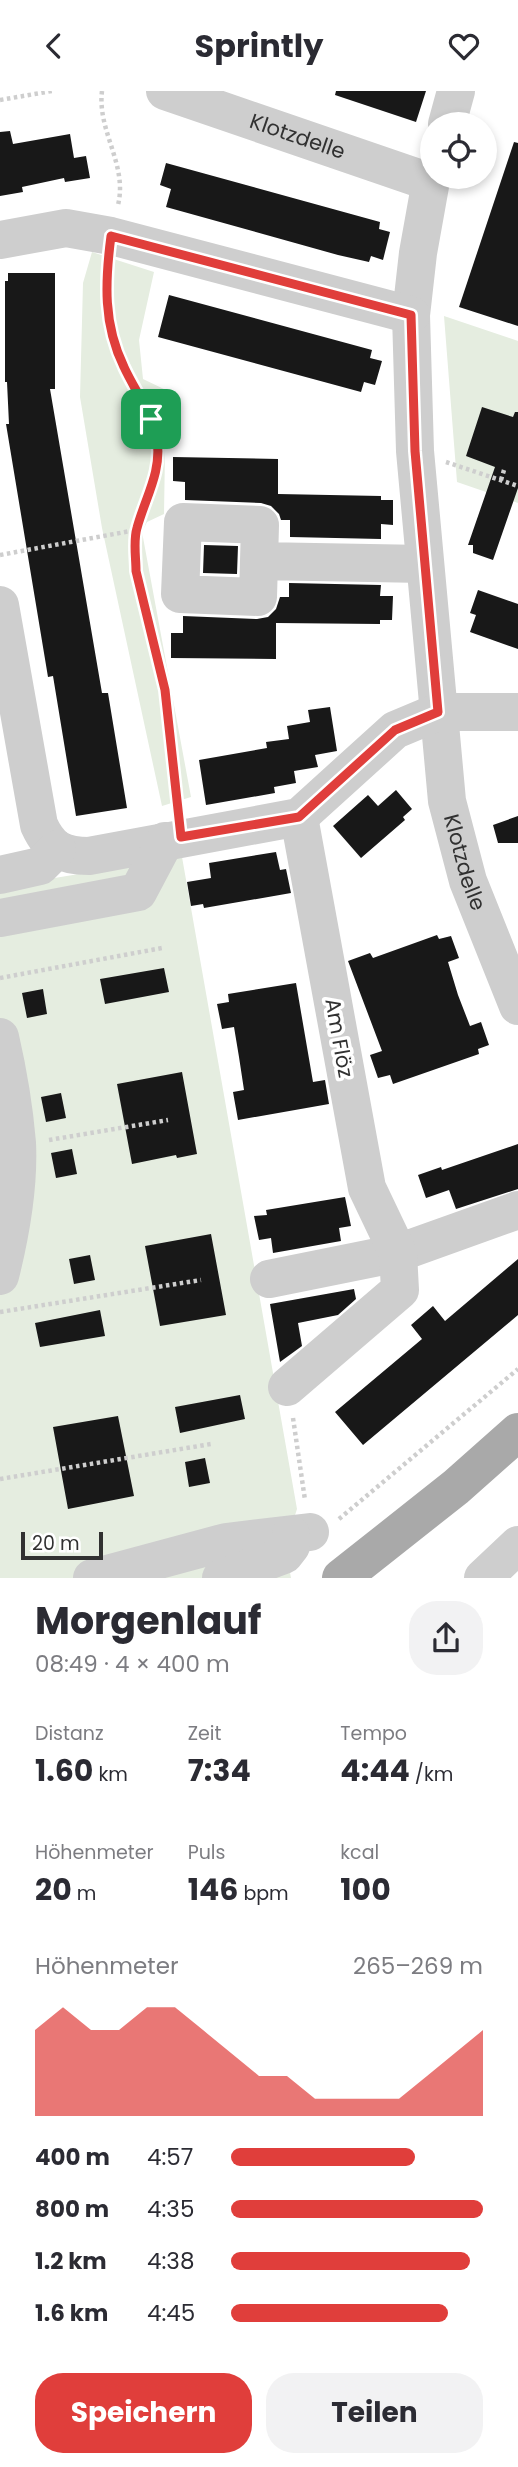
<!DOCTYPE html>
<html lang="de">
<meta charset="utf-8">
<style>
:root{--surface:#fff;--page:#f2f2f3;--text:#2b2b33;--muted:#7c7c81;--accent:#e03e3b}
body{margin:0;font-family:Poppins,sans-serif;background:var(--page);color:var(--text);height:100vh;display:flex;flex-direction:column;font-size:26px;white-space:nowrap}
*{box-sizing:border-box;margin:0}
p{font-size:23px;color:var(--muted)}
.icon{flex:none;width:38px;height:38px;fill:none;stroke:currentColor;stroke-width:2;stroke-linecap:round;stroke-linejoin:round}
.map{position:relative;height:1487px;overflow:hidden}
.panel{display:flex;flex-direction:column;background:var(--surface);flex:1}
.panel>*{flex:none}
.controls{position:absolute;left:420px;top:21px;display:grid;gap:14px}
.controls a{display:grid;place-items:center;width:77px;height:77px;border-radius:50%;background:var(--surface);box-shadow:0 4px 10px #0003;font-size:35px}
.scale{position:absolute;left:21px;bottom:18px;width:82px;box-sizing:border-box;padding-left:7px;border:4px solid #313131;border-top:0;font-size:19px;line-height:24px;white-space:nowrap;color:#313131;-webkit-text-stroke:5px #fff;paint-order:stroke}
.pin{position:absolute;display:grid;place-items:center;width:60px;height:60px;color:#fff;margin:-30px;border-radius:14px;box-shadow:0 4px 10px #0006}
.round{display:grid;place-items:center;flex:none;width:74px;height:74px;border-radius:28px;background:var(--page)}
.overview{display:flex;align-items:center;justify-content:space-between;height:119px;padding:0 35px}
h1{font-size:38px;font-weight:700;line-height:52px}
.metrics{display:grid;grid-template-columns:repeat(3,1fr);gap:10px;height:119px;padding:7px 35px}
.metrics div{display:grid;align-content:center}
.metrics b{font-size:30px;font-weight:700}
.metrics small{font-size:19px;font-weight:400}
.metrics p{font-size:19px}
.chart{height:196px;padding:14px 35px}
.chart p{display:flex;justify-content:space-between}
.chart svg{width:100%;height:126px;margin-top:7px;fill:var(--accent);opacity:.7}
.cta{display:flex;gap:14px;margin-top:auto;padding:14px 35px}
.cta a{flex:1;height:80px;border-radius:28px;background:var(--accent);color:#fff;font-size:28px;font-weight:700;line-height:80px;text-align:center}
.cta a+a{background:var(--page);color:var(--text)}
ul{padding:0 35px;list-style:none;font-size:23px}
li{display:grid;grid-template-columns:112px 84px 1fr;align-items:center;height:52px}
li i{height:18px;border-radius:9px;background:var(--accent)}
header{display:flex;justify-content:space-between;align-items:center;height:91px;padding:0 35px;background:var(--surface);font-size:32px;font-weight:700}
.map>svg:first-child{display:block}
</style>
<header><svg class="icon" aria-label="back" viewBox="0 0 24 24"><path d="M15 5l-7 7 7 7"/></svg>Sprintly<svg class="icon" aria-label="heart" viewBox="0 0 24 24"><path d="M12 20l-8-8c-3-5 5-10 8-4 3-6 11-1 8 4z"/></svg></header>
<div class="map">
<svg width="518" height="1487" viewBox="0 0 518 1487">
<rect width="100%" height="100%" fill="#fff"/>
<path fill="#e5ede0" d="M 92,161 L 154,181 L 139,249 L 143,288 L 166,299 L 164,423 L 147,431 L 142,441 L 191,706 L 162,715 L 102,437 L 80,306 L 83,192 Z
M 444,225 L 518,250 L 518,412 L 457,391 Z
M 182,766 L 297,1418 L 285,1455 L 291,1487 L 0,1487 L 0,796 Z"/>
<path fill="#181818" d="M 336,0 L 426,0 L 416,31 L 335,4 Z
M 10,40 L 13,53 L 70,43 L 74,67 L 86,65 L 90,87 L 65,91 L 64,87 L 22,96 L 23,101 L 0,105 L 0,41 Z
M 514,51 L 518,52 L 518,235 L 459,216 Z
M 166,72 L 380,131 L 379,138 L 390,141 L 383,169 L 371,165 L 369,171 L 338,164 L 166,116 L 171,98 L 160,94 Z
M 8,182 L 55,182 L 55,298 L 50,298 L 102,602 L 108,602 L 127,717 L 76,725 L 53,585 L 48,586 L 6,333 L 9,333 L 7,291 L 5,291 L 5,190 L 8,190 Z
M 169,204 L 372,259 L 370,267 L 382,270 L 375,294 L 364,291 L 361,301 L 158,246 Z
M 482,316 L 513,326 L 515,321 L 518,321 L 518,397 L 493,469 L 473,462 L 473,454 L 468,454 L 495,376 L 466,365 Z
M 173,366 L 278,368 L 278,403 L 381,405 L 381,409 L 393,409 L 393,434 L 381,433 L 381,448 L 290,446 L 290,429 L 281,429 L 279,423 L 271,415 L 261,412 L 185,409 L 185,391 L 173,390 Z
M 204,454 L 238,455 L 237,483 L 203,482 Z
M 289,492 L 381,494 L 380,505 L 393,505 L 392,529 L 380,529 L 380,533 L 276,532 L 276,568 L 171,567 L 171,542 L 183,542 L 183,525 L 257,528 L 268,526 L 276,518 L 280,506 L 289,506 Z
M 478,499 L 518,513 L 518,558 L 470,541 L 476,524 L 470,522 Z
M 330,616 L 337,660 L 315,664 L 318,676 L 294,680 L 296,692 L 274,696 L 275,702 L 206,714 L 199,669 L 267,657 L 266,651 L 289,648 L 287,635 L 310,631 L 308,619 Z
M 396,699 L 412,718 L 403,726 L 405,729 L 361,767 L 333,735 L 368,704 L 378,715 Z
M 518,725 L 518,752 L 498,752 L 493,734 Z
M 276,761 L 280,779 L 286,778 L 291,802 L 204,817 L 203,813 L 191,815 L 187,791 L 211,787 L 209,772 Z
M 437,844 L 439,848 L 451,845 L 459,867 L 448,871 L 458,904 L 470,935 L 481,931 L 489,954 L 478,958 L 479,963 L 393,993 L 390,984 L 378,987 L 370,964 L 382,960 L 348,870 L 370,862 L 373,867 Z
M 164,877 L 169,901 L 105,913 L 100,888 Z
M 296,892 L 313,991 L 325,989 L 329,1013 L 238,1029 L 233,1001 L 244,999 L 239,966 L 234,936 L 222,938 L 217,913 L 229,911 L 228,903 Z
M 43,898 L 47,923 L 27,927 L 22,902 Z
M 182,981 L 197,1063 L 177,1067 L 176,1064 L 132,1073 L 117,993 Z
M 61,1002 L 66,1027 L 46,1031 L 41,1006 Z
M 518,1053 L 518,1098 L 456,1118 L 449,1099 L 426,1107 L 418,1084 L 441,1076 L 442,1079 Z
M 72,1058 L 77,1083 L 56,1087 L 51,1062 Z
M 345,1106 L 351,1135 L 339,1137 L 341,1150 L 273,1162 L 271,1147 L 259,1149 L 254,1125 L 267,1124 L 266,1119 Z
M 211,1143 L 226,1224 L 160,1235 L 145,1155 Z
M 90,1164 L 95,1189 L 74,1193 L 69,1168 Z
M 518,1168 L 518,1224 L 363,1354 L 335,1321 L 422,1248 L 411,1234 L 433,1215 L 445,1230 Z
M 354,1198 L 356,1208 L 338,1224 L 298,1232 L 302,1255 L 280,1271 L 270,1213 Z
M 100,1219 L 105,1245 L 40,1256 L 35,1232 Z
M 240,1304 L 245,1328 L 180,1342 L 175,1316 Z
M 118,1325 L 134,1405 L 68,1418 L 53,1336 Z
M 205,1367 L 210,1392 L 189,1396 L 185,1371 Z"/>
<g fill="none" stroke-linecap="round" stroke-linejoin="round">
<path stroke="#cecece" stroke-width="4.5" stroke-dasharray="3.5 3.5" stroke-linecap="butt" d="M 102,0 C 97,40 128,74 118,114
M 0,9 L 52,0
M 107,178 C 102,211 109,247 124,277 C 135,300 153,323 157,349 C 162,381 145,407 137,437 C 133,450 136,466 137,480 L 165,599 L 178,718
M 446,371 L 518,395
M 501,389 L 504,379
M 0,464 L 136,439
M 0,887 L 162,857
M 49,1049 L 168,1029
M 0,1221 L 201,1189
M 293,1327 L 305,1409
M 0,1388 L 211,1353
M 339,1428 L 518,1278"/>
<g stroke="#cecece" stroke-width="38">
<path id="s1" d="M 165,0 L 430,91"/>
<path d="M 447,33 L 456,0"/>
<path id="s2" d="M 432,84 L 418,162 L 411,224 L 415,360 L 447,710 L 468,790 L 518,915"/>
<path d="M 0,149 L 66,137 L 111,145 L 411,224"/>
<path d="M 259,470 L 258,506 L 180,503 L 183,431 L 260,434 L 259,470 L 425,473"/>
<path d="M 0,514 L 39,734 C 50,758 62,765 89,765 L 299,726 L 395,639 L 438,621 L 518,621"/>
<path d="M 0,784 L 40,775 L 57,758"/>
<path d="M 0,827 L 138,801 L 165,750"/>
<path d="M 0,946 C 8,981 14,1016 17,1052 C 19,1093 10,1145 0,1185"/>
<path d="M 269,1188 L 398,1162 L 518,1119"/>
<path d="M 287,1296 L 400,1199 L 398,1162 L 367,1097 L 299,726"/>
<path d="M 92,1487 L 226,1451 L 310,1441"/>
<path d="M 221,1487 L 284,1464 L 291,1455 L 291,1444"/>
<path d="M 483,1487 L 518,1454"/>
</g>
<path stroke="#a9a9a9" stroke-width="38" d="M 341,1487 L 456,1396 L 518,1341"/>
</g>
<g fill="none" stroke-linecap="round" stroke-linejoin="round">
<defs>
<path id="route" d="M 111,145 L 411,224 L 415,360 L 438,621 L 395,639 L 299,726 L 181,746 L 165,599 L 136,480 C 136,466 133,450 137,437 C 145,407 162,381 157,349 C 152,322 135,300 124,276 C 103,233 105,191 111,145 Z"/>
</defs>
<use href="#route" stroke="#fff" stroke-width="14"/>
<use href="#route" stroke="#e03e3b" stroke-width="9"/>
</g>
<g text-anchor="middle" stroke-width="7" stroke-linejoin="round" paint-order="stroke">
<g font-size="21" fill="#313131" stroke="#fff">
<text dy="7" stroke="none"><textPath href="#s1" startOffset="140">Klotzdelle</textPath></text>
<text dy="7" stroke="none"><textPath href="#s2" startOffset="693">Klotzdelle</textPath></text>
<text transform="translate(339 947) rotate(80)" y="7">Am Flöz</text>
</g>
</g>
</svg>
<div class="controls">
<a><svg class="icon" aria-label="locate" viewBox="0 0 24 24"><circle cx="12" cy="12" r="6"/><path d="M12 2v4M12 18v4M2 12h4M18 12h4"/></svg></a>
</div>
<div class="scale">20 m</div>
<div class="pin" style="left:151px;top:328px;background:#1e9e55"><svg class="icon" aria-label="arrive" viewBox="0 0 24 24"><path d="M6 21V4h12l-3 4 3 4H6"/></svg></div>
</div>
<section class="panel">
<div class="overview"><div><h1>Morgenlauf</h1><p>08:49 · 4 × 400 m</p></div><a class="round"><svg class="icon" aria-label="share" viewBox="0 0 24 24"><path d="M12 15V3M7 8l5-5 5 5M5 13v7h14v-7"/></svg></a></div>
<div class="metrics">
<div><p>Distanz</p><b>1.60<small> km</small></b></div>
<div><p>Zeit</p><b>7:34</b></div>
<div><p>Tempo</p><b>4:44<small> /km</small></b></div>
</div>
<div class="metrics">
<div><p>Höhenmeter</p><b>20<small> m</small></b></div>
<div><p>Puls</p><b>146<small> bpm</small></b></div>
<div><p>kcal</p><b>100</b></div>
</div>
<div class="chart"><p><span>Höhenmeter</span>265–269 m</p>
<svg viewBox="0 0 160 44" preserveAspectRatio="none"><path d="M0 44V14L10 6L20 14L30 14L40 6L50 6L60 14L70 22L80 30L90 30L100 38L110 38L120 38L130 38L140 30L150 22L160 14V44z"/></svg>
</div>
<ul>
<li><b>400 m</b>4:57<i style="width:73%"></i></li>
<li><b>800 m</b>4:35<i style="width:100%"></i></li>
<li><b>1.2 km</b>4:38<i style="width:95%"></i></li>
<li><b>1.6 km</b>4:45<i style="width:86%"></i></li>
</ul>
<div class="cta"><a>Speichern</a><a>Teilen</a></div>
</section>
